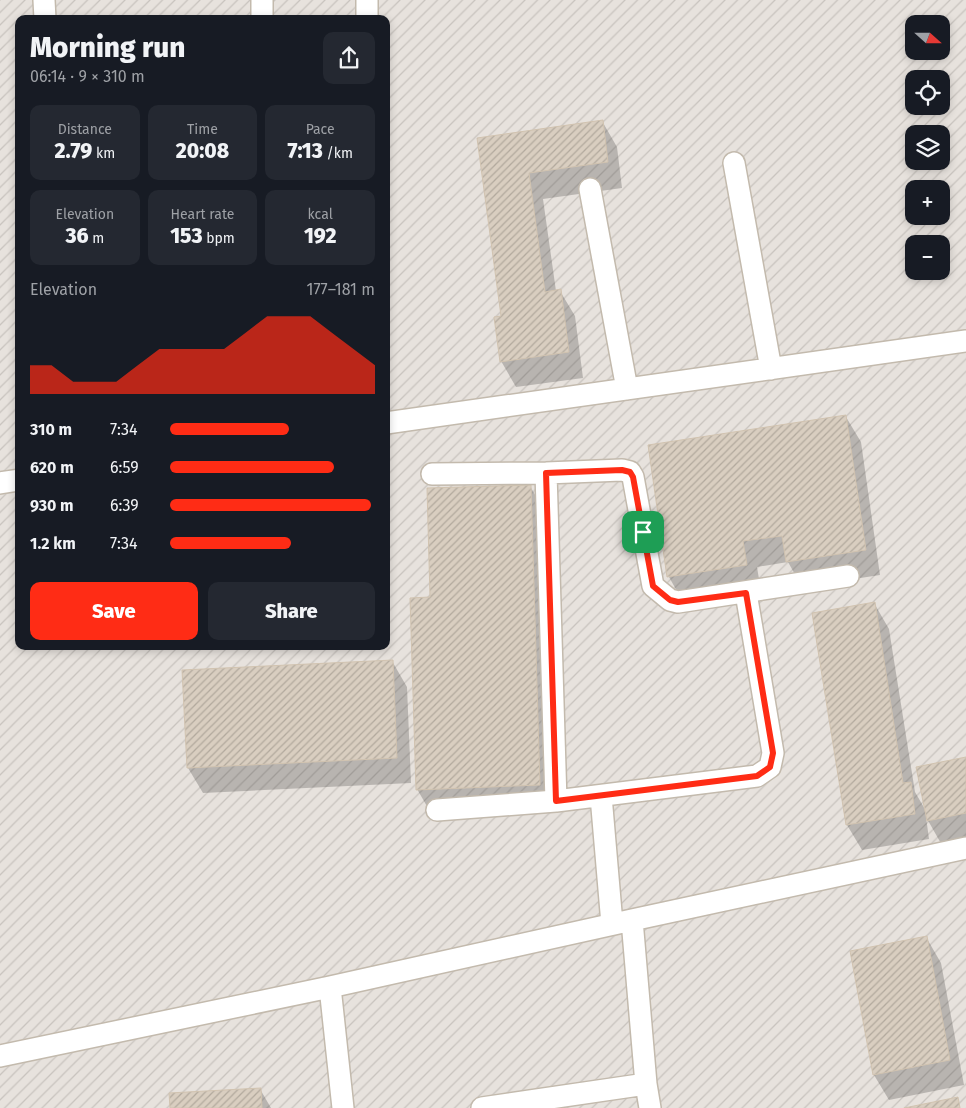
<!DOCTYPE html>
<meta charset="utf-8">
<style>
:root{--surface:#171b24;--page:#242831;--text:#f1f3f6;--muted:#9ea1a6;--accent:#ff2c15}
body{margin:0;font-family:"Fira Sans",sans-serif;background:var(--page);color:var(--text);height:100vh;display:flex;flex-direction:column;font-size:19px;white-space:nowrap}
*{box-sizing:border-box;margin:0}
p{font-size:16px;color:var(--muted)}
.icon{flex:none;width:28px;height:28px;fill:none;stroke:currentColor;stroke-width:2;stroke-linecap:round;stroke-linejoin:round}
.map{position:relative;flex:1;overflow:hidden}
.details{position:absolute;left:15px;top:15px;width:375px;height:635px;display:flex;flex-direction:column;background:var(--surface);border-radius:10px;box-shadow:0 2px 8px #0003}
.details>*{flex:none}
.needle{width:32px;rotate:111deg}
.buttons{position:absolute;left:905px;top:15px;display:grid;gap:10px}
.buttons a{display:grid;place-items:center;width:45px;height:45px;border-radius:10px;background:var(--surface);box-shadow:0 2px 8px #0003;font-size:25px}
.pin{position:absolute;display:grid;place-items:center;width:42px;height:42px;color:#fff;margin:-21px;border-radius:10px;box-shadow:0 2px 8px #0006}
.round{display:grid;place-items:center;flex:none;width:52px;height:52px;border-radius:10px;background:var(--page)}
.headline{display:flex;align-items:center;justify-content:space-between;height:85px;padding:0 15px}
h1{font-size:28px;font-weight:800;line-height:38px}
.stats{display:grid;grid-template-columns:repeat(3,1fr);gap:8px;height:85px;padding:5px 15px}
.stats div{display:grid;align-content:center;border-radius:10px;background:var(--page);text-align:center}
.stats b{font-size:21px;font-weight:800}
.stats small{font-size:14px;font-weight:400}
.stats p{font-size:14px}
.chart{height:140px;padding:10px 15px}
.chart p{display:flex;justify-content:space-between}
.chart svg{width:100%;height:90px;margin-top:5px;fill:var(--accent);opacity:.7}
.button{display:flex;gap:10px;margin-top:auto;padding:10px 15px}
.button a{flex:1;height:58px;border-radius:10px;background:var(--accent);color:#fff;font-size:20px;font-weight:800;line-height:58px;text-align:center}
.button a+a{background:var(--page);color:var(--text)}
ul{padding:0 15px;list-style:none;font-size:16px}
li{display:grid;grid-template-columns:80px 60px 1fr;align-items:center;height:38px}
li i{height:12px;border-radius:6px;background:var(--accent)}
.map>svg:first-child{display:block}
</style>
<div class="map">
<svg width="966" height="1108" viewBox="0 0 966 1108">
<defs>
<pattern id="industrial-furrows" width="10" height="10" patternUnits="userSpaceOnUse" patternTransform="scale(1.25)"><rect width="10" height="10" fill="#e7e2dd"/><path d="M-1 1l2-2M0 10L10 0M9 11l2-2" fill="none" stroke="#c8c3be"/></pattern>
<pattern id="building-hatch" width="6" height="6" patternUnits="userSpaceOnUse" patternTransform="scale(1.25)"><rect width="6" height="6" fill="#d9cec0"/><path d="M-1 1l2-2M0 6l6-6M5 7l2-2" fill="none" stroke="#b2a99d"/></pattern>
</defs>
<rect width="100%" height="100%" fill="#f4f0e8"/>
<path fill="url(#industrial-furrows)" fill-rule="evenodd" d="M 0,0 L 966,0 L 966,1108 L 0,1108 ZM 19,19 L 386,19 L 386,646 L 19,646 ZM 914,24 L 941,24 L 941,51 L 914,51 ZM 914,79 L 941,79 L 941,106 L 914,106 ZM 914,134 L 941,134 L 941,161 L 914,161 ZM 914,189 L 941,189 L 941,216 L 914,216 ZM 914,244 L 941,244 L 941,271 L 914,271 Z"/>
<path fill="#0003" d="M 602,121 L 617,147 L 622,188 L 543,199 L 556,291 L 560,291 L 575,316 L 583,378 L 516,387 L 501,361 L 502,317 L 478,139 Z
M 846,417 L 861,442 L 880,575 L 802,587 L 788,562 L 757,567 L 761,591 L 683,602 L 669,577 L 650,446 Z
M 530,486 L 545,512 L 555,811 L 432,815 L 417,789 L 432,598 Z
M 874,603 L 889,629 L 915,792 L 926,811 L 966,758 L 966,842 L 943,847 L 926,817 L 929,839 L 862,850 L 847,825 Z
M 392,661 L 407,687 L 411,783 L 203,793 L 188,768 Z
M 926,937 L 941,963 L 964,1085 L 889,1100 L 874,1075 Z
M 260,1089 L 271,1108 L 171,1108 Z"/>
<path fill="url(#building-hatch)" stroke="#d1c3b0" d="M 603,120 L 608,162 L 529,173 L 545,292 L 561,289 L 569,352 L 500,362 L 494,317 L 501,316 L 477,138 Z
M 846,415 L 866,550 L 786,562 L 782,536 L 743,541 L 747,565 L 667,577 L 648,445 Z
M 531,485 L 540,785 L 416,790 L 410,598 L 430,597 L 427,488 Z
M 875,602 L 903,783 L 911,782 L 915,814 L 846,825 L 812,613 Z
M 393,660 L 397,758 L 187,768 L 182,670 Z
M 966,757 L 966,813 L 927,821 L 916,767 Z
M 927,936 L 950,1060 L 873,1075 L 850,951 Z
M 261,1088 L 262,1108 L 170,1108 L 169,1093 Z
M 958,1097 L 960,1108 L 904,1108 Z"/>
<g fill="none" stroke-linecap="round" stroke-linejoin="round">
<defs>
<path id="minor" d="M 44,0 L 45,19
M 262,0 L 262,19
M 367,19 L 367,0
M 734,163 L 771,369
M 590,189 L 627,389
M 386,423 L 966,341
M 546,473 L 556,801
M 432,474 L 546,473 L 622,470 L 630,472 L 633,477 L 653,586 L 670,600 L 678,602 L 848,576
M 0,483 L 19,480
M 601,796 L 612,924
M 437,810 L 556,801 L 757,776 L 770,767 L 773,753 L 746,593
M 632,920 L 646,1084 L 650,1108
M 330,987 L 343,1108
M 0,1056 L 330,987 L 632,920 L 966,848
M 482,1108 L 646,1084"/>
</defs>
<use href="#minor" stroke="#c3baad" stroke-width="24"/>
<use href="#minor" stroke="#fff" stroke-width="21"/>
</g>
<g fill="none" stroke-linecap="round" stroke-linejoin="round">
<defs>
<path id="route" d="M 622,470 L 630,472 L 633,477 L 653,586 L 670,600 L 678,602 L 746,593 L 773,753 L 770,767 L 757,776 L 556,801 L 546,473 Z"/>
</defs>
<use href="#route" stroke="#fff" stroke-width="10"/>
<use href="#route" stroke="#ff2c15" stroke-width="6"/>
</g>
</svg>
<div class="buttons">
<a><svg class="needle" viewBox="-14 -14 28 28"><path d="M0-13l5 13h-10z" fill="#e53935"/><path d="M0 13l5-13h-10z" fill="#9ea1a6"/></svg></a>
<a><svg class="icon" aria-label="locate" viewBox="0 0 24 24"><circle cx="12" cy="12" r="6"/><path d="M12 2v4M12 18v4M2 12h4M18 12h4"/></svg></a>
<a><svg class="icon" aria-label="layers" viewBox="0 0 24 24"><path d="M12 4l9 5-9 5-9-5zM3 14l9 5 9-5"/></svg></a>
<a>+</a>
<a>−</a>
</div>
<div class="pin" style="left:643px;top:532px;background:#1e9e55"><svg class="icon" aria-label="arrive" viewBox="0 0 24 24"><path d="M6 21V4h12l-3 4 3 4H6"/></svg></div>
<section class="details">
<div class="headline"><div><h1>Morning run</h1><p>06:14 · 9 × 310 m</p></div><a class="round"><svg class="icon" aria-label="share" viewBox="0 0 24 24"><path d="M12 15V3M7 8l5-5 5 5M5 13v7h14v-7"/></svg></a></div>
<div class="stats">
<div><p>Distance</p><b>2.79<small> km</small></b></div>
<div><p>Time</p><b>20:08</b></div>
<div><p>Pace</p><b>7:13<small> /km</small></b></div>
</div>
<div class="stats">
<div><p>Elevation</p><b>36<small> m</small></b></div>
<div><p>Heart rate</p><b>153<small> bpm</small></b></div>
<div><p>kcal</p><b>192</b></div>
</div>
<div class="chart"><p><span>Elevation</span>177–181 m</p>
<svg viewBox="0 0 160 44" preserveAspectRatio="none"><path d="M0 44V30L10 30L20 38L30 38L40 38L50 30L60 22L70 22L80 22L90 22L100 14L110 6L120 6L130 6L140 14L150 22L160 30V44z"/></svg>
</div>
<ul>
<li><b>310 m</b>7:34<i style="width:58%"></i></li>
<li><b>620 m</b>6:59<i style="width:80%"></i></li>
<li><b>930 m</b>6:39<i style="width:98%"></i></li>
<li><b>1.2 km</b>7:34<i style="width:59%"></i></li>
</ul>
<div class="button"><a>Save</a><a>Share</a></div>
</section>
</div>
